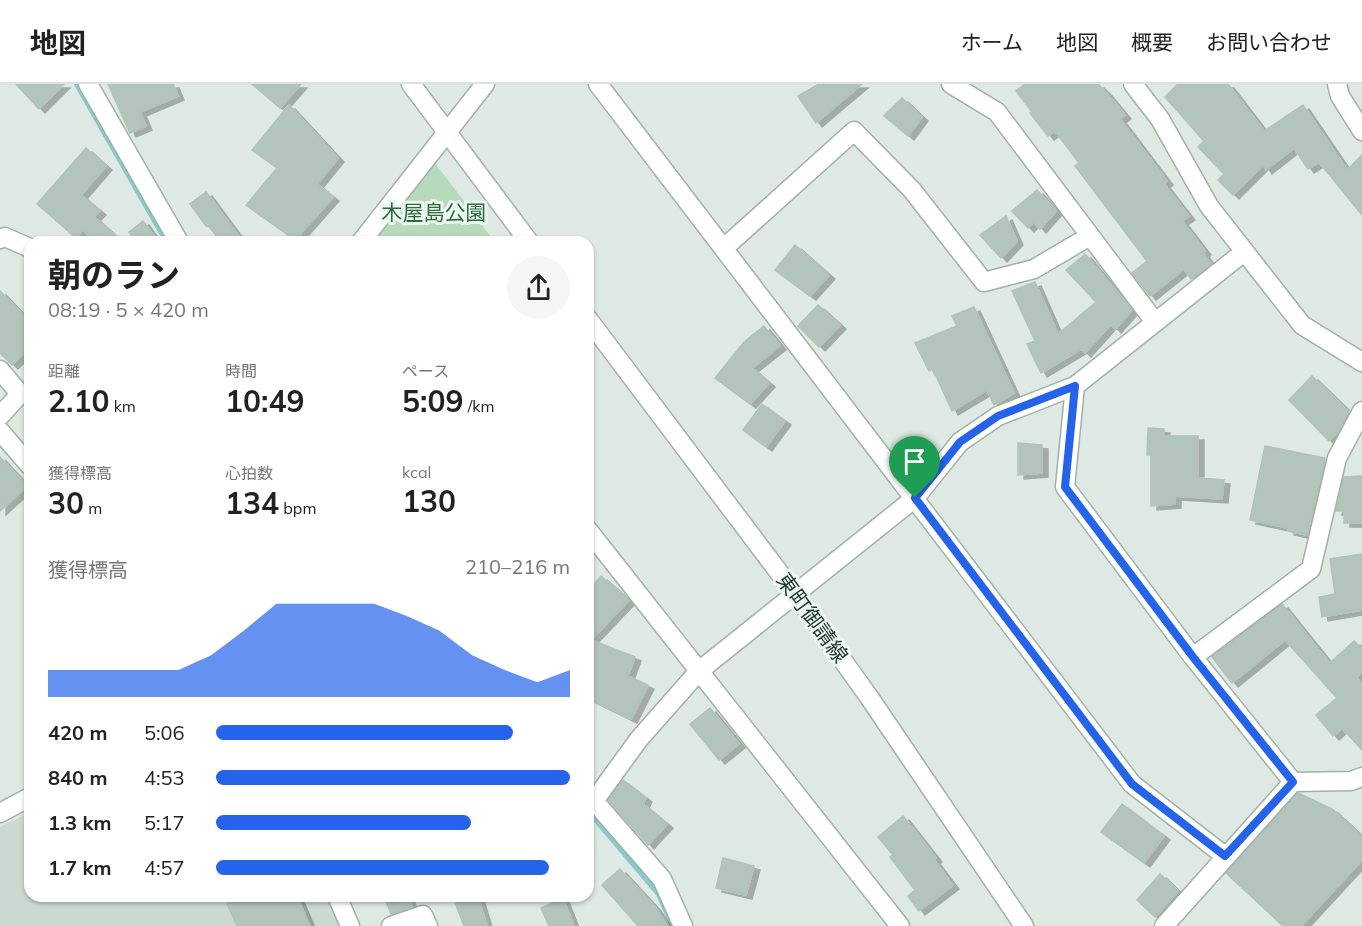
<!DOCTYPE html>
<html lang="ja">
<meta charset="utf-8">
<style>
:root{--surface:#fff;--page:#f6f6f6;--text:#222;--muted:#767676;--line:#e0e0e0;--accent:#2563eb}
body{margin:0;font-family:Mulish,"Noto Sans JP",sans-serif;background:var(--page);color:var(--text);height:100vh;display:flex;flex-direction:column;font-size:22px;white-space:nowrap}
*{box-sizing:border-box;margin:0}
p{font-size:20px;color:var(--muted)}
.icon{flex:none;width:33px;height:33px;fill:none;stroke:currentColor;stroke-width:2;stroke-linecap:round;stroke-linejoin:round}
.map{position:relative;flex:1;overflow:hidden}
.side{position:absolute;left:24px;top:152px;width:570px;height:666px;display:flex;flex-direction:column;background:var(--surface);border-radius:18px;box-shadow:0 2px 4px #0004}
.side>*{flex:none}
.pin{position:absolute;display:grid;place-items:center;width:51px;height:51px;color:#fff;margin:-62px -26px;border-radius:50% 50% 50% 0;rotate:-45deg;box-shadow:0 0 6px #0007}
.pin .icon{rotate:45deg}
.round{display:grid;place-items:center;flex:none;width:63px;height:63px;border-radius:32px;background:var(--page)}
.overview{display:flex;align-items:center;justify-content:space-between;height:102px;padding:0 24px}
h1{font-size:33px;font-weight:700;line-height:45px}
.metrics{display:grid;grid-template-columns:repeat(3,1fr);gap:9px;height:102px;padding:6px 24px}
.metrics div{display:grid;align-content:center}
.metrics b{font-size:30px;font-weight:700}
.metrics small{font-size:16px;font-weight:400}
.metrics p{font-size:16px}
.chart{height:168px;padding:12px 24px}
.chart p{display:flex;justify-content:space-between}
.chart svg{width:100%;height:108px;margin-top:6px;fill:var(--accent);opacity:.7}
ul{padding:0 24px;list-style:none;font-size:20px}
li{display:grid;grid-template-columns:96px 72px 1fr;align-items:center;height:45px}
li i{height:15px;border-radius:8px;background:var(--accent)}
header{display:flex;align-items:center;gap:36px;box-sizing:border-box;height:84px;padding:0 30px;background:var(--surface);border-bottom:2px solid var(--line)}
header strong{font-size:28px}
nav{display:flex;gap:33px;margin-inline-start:auto;font-size:21px}
.map>svg:first-child{display:block}
</style>
<header>
<strong>地図</strong>
<nav><a>ホーム</a><a>地図</a><a>概要</a><a>お問い合わせ</a></nav>
</header>
<div class="map">
<svg width="1362" height="842" viewBox="0 0 1362 842">
<defs>
<filter id="shadow"><feDropShadow dx="6" dy="4" stdDeviation="0" flood-color="#0004"/></filter>
</defs>
<rect width="100%" height="100%" fill="#dee9e3"/>
<path fill="#ccd9d2" d="M 30,728 L 30,812 L 329,812 L 342,842 L 0,842 L 0,743 Z"/>
<path fill="#b7dabd" d="M 435,79 L 494,157 L 377,157 L 375,155 Z"/>
<g fill="none" stroke-linecap="round" stroke-linejoin="round">
<path stroke="#87cacd" stroke-width="6" d="M 77,0 L 167,158
M 588,726 L 659,810 L 673,842"/>
</g>
<path fill="#b3c4bc" stroke="#b1c2b9" stroke-width="1.5" filter="url(#shadow)" d="M 16,0 L 64,0 L 39,25 Z
M 108,0 L 173,0 L 178,12 L 140,28 L 146,42 L 130,49 Z
M 252,0 L 301,0 L 280,24 Z
M 819,0 L 862,0 L 816,39 L 798,12 Z
M 1025,0 L 1098,0 L 1106,8 L 1125,31 L 1120,35 L 1167,97 L 1164,100 L 1189,132 L 1182,137 L 1205,167 L 1203,169 L 1211,180 L 1191,195 L 1184,185 L 1150,212 L 1132,189 L 1147,177 L 1075,82 L 1079,79 L 1055,47 L 1048,52 L 1030,29 L 1032,28 L 1016,7 Z
M 1178,0 L 1228,0 L 1264,47 L 1303,21 L 1347,86 L 1362,71 L 1362,131 L 1319,78 L 1308,85 L 1294,64 L 1266,86 L 1263,81 L 1233,111 L 1218,96 L 1224,90 L 1198,63 L 1204,57 L 1165,13 Z
M 902,14 L 922,33 L 908,52 L 884,32 Z
M 289,21 L 338,74 L 317,100 L 333,113 L 295,156 L 246,121 L 277,84 L 252,66 Z
M 86,64 L 106,82 L 81,111 L 100,127 L 94,133 L 122,158 L 95,158 L 83,146 L 76,154 L 37,120 Z
M 1037,106 L 1056,127 L 1040,145 L 1034,138 L 1028,144 L 1012,127 Z
M 206,108 L 243,158 L 221,158 L 208,141 L 206,142 L 190,120 Z
M 1006,132 L 1017,157 L 1001,174 L 980,151 Z
M 143,137 L 158,158 L 137,158 L 129,148 Z
M 795,161 L 829,191 L 810,212 L 775,186 Z
M 1085,170 L 1132,226 L 1115,245 L 1111,240 L 1085,269 L 1081,265 L 1041,289 L 1027,260 L 1035,257 L 1012,207 L 1035,198 L 1058,250 L 1096,218 L 1066,186 Z
M 0,207 L 30,238 L 30,263 L 12,281 L 0,269 Z
M 818,221 L 840,241 L 819,263 L 798,242 Z
M 974,223 L 1014,309 L 994,321 L 987,306 L 952,327 L 933,285 L 929,287 L 915,259 L 957,242 L 952,232 Z
M 764,242 L 780,262 L 752,284 L 769,299 L 750,320 L 715,294 L 744,258 Z
M 1312,292 L 1349,328 L 1339,347 L 1329,357 L 1289,316 Z
M 762,320 L 785,337 L 766,363 L 743,346 Z
M 1148,344 L 1164,345 L 1164,352 L 1198,352 L 1198,394 L 1224,396 L 1222,415 L 1175,412 L 1175,420 L 1151,422 L 1151,371 L 1147,371 Z
M 1018,359 L 1042,361 L 1042,389 L 1018,391 Z
M 1265,362 L 1325,374 L 1307,451 L 1288,447 L 1288,444 L 1250,436 Z
M 0,373 L 27,402 L 0,427 Z
M 1362,392 L 1362,439 L 1344,439 L 1344,427 L 1336,427 L 1344,393 Z
M 1362,470 L 1362,526 L 1322,533 L 1319,513 L 1335,510 L 1330,475 Z
M 601,492 L 629,516 L 591,556 L 635,573 L 628,592 L 648,601 L 631,635 L 588,614 L 588,508 Z
M 1282,520 L 1331,581 L 1331,578 L 1354,557 L 1362,565 L 1362,588 L 1357,593 L 1362,602 L 1362,666 L 1342,644 L 1333,652 L 1316,631 L 1337,614 L 1285,556 L 1232,599 L 1212,573 Z
M 710,624 L 739,660 L 719,676 L 690,640 Z
M 623,696 L 646,714 L 643,720 L 667,740 L 648,761 L 608,716 Z
M 1298,709 L 1332,725 L 1362,753 L 1362,776 L 1301,842 L 1283,842 L 1226,789 Z
M 1122,720 L 1164,752 L 1144,779 L 1101,748 Z
M 903,732 L 936,774 L 934,776 L 953,801 L 919,827 L 908,812 L 915,806 L 890,773 L 893,771 L 878,753 Z
M 723,774 L 754,782 L 746,811 L 716,804 Z
M 620,785 L 655,823 L 667,842 L 638,842 L 602,801 Z
M 1160,790 L 1178,807 L 1155,833 L 1137,816 Z
M 245,812 L 297,812 L 310,842 L 237,842 L 227,820 Z
M 384,812 L 408,812 L 412,823 L 391,830 Z
M 472,812 L 478,812 L 487,842 L 464,842 L 455,818 Z
M 563,814 L 574,842 L 549,842 L 541,824 Z"/>
<g fill="none" stroke-linecap="round" stroke-linejoin="round">
<defs>
<path id="minor" d="M 88,0 L 179,158
M 598,0 L 1132,700 L 1225,772
M 951,0 L 997,28 L 1155,238
M 1133,0 L 1160,35 L 1209,122 L 1302,241 L 1362,278
M 0,155 L 5,153 L 30,164
M 361,158 L 485,0
M 724,164 L 854,47 L 912,106 L 984,198 L 1034,185 L 1090,152
M 0,286 L 20,310 L 0,332
M 1075,302 L 1065,403 L 1193,573 L 1293,698
M 0,347 L 30,382
M 588,446 L 900,842
M 1193,573 L 1311,485 L 1337,374 L 1362,327
M 588,710 L 662,795 L 683,842
M 594,717 L 639,655 L 699,587 L 915,414 L 960,358 L 998,332 L 1075,302 L 1244,168
M 0,729 L 30,713
M 337,812 L 350,842
M 391,842 L 423,831 L 428,842
M 1164,842 L 1293,698 L 1351,697 L 1362,693"/>
<path id="tertiary" d="M 411,0 L 529,158
M 1337,0 L 1340,12 L 1362,47
M 588,235 L 796,511 L 869,613 L 1024,842"/>
</defs>
<use href="#minor" stroke="#a1b0a9" stroke-width="21"/>
<use href="#tertiary" stroke="#a1b0a9" stroke-width="21"/>
<use href="#minor" stroke="#fff" stroke-width="18"/>
<use href="#tertiary" stroke="#fff" stroke-width="18"/>
</g>
<g fill="none" stroke-linecap="round" stroke-linejoin="round">
<defs>
<path id="route" d="M 1075,302 L 1065,403 L 1193,573 L 1293,698 L 1225,772 L 1132,700 L 915,414 L 960,358 L 998,332 Z"/>
</defs>
<use href="#route" stroke="#fff" stroke-width="12"/>
<use href="#route" stroke="#2563eb" stroke-width="8"/>
</g>
<g text-anchor="middle" stroke-width="6" stroke-linejoin="round" paint-order="stroke">
<g font-size="21" fill="#2c6d3e" stroke="#eef6f1">
<text x="434" y="136">木屋島公園</text>
</g>
<g font-size="21" fill="#20382f" stroke="#eef6f1">
<text transform="translate(812 534) rotate(54)" y="7">東町御請線</text>
</g>
</g>
</svg>
<div class="pin" style="left:915px;top:414px;background:#1e9e55"><svg class="icon" aria-label="arrive" viewBox="0 0 24 24"><path d="M6 21V4h12l-3 4 3 4H6"/></svg></div>
<section class="side">
<div class="overview"><div><h1>朝のラン</h1><p>08:19 · 5 × 420 m</p></div><a class="round"><svg class="icon" aria-label="share" viewBox="0 0 24 24"><path d="M12 15V3M7 8l5-5 5 5M5 13v7h14v-7"/></svg></a></div>
<div class="metrics">
<div><p>距離</p><b>2.10<small> km</small></b></div>
<div><p>時間</p><b>10:49</b></div>
<div><p>ペース</p><b>5:09<small> /km</small></b></div>
</div>
<div class="metrics">
<div><p>獲得標高</p><b>30<small> m</small></b></div>
<div><p>心拍数</p><b>134<small> bpm</small></b></div>
<div><p>kcal</p><b>130</b></div>
</div>
<div class="chart"><p><span>獲得標高</span>210–216 m</p>
<svg viewBox="0 0 160 44" preserveAspectRatio="none"><path d="M0 44V33L10 33L20 33L30 33L40 33L50 27L60 17L70 6L80 6L90 6L100 6L110 11L120 17L130 27L140 33L150 38L160 33V44z"/></svg>
</div>
<ul>
<li><b>420 m</b>5:06<i style="width:84%"></i></li>
<li><b>840 m</b>4:53<i style="width:100%"></i></li>
<li><b>1.3 km</b>5:17<i style="width:72%"></i></li>
<li><b>1.7 km</b>4:57<i style="width:94%"></i></li>
</ul>
</section>
</div>
